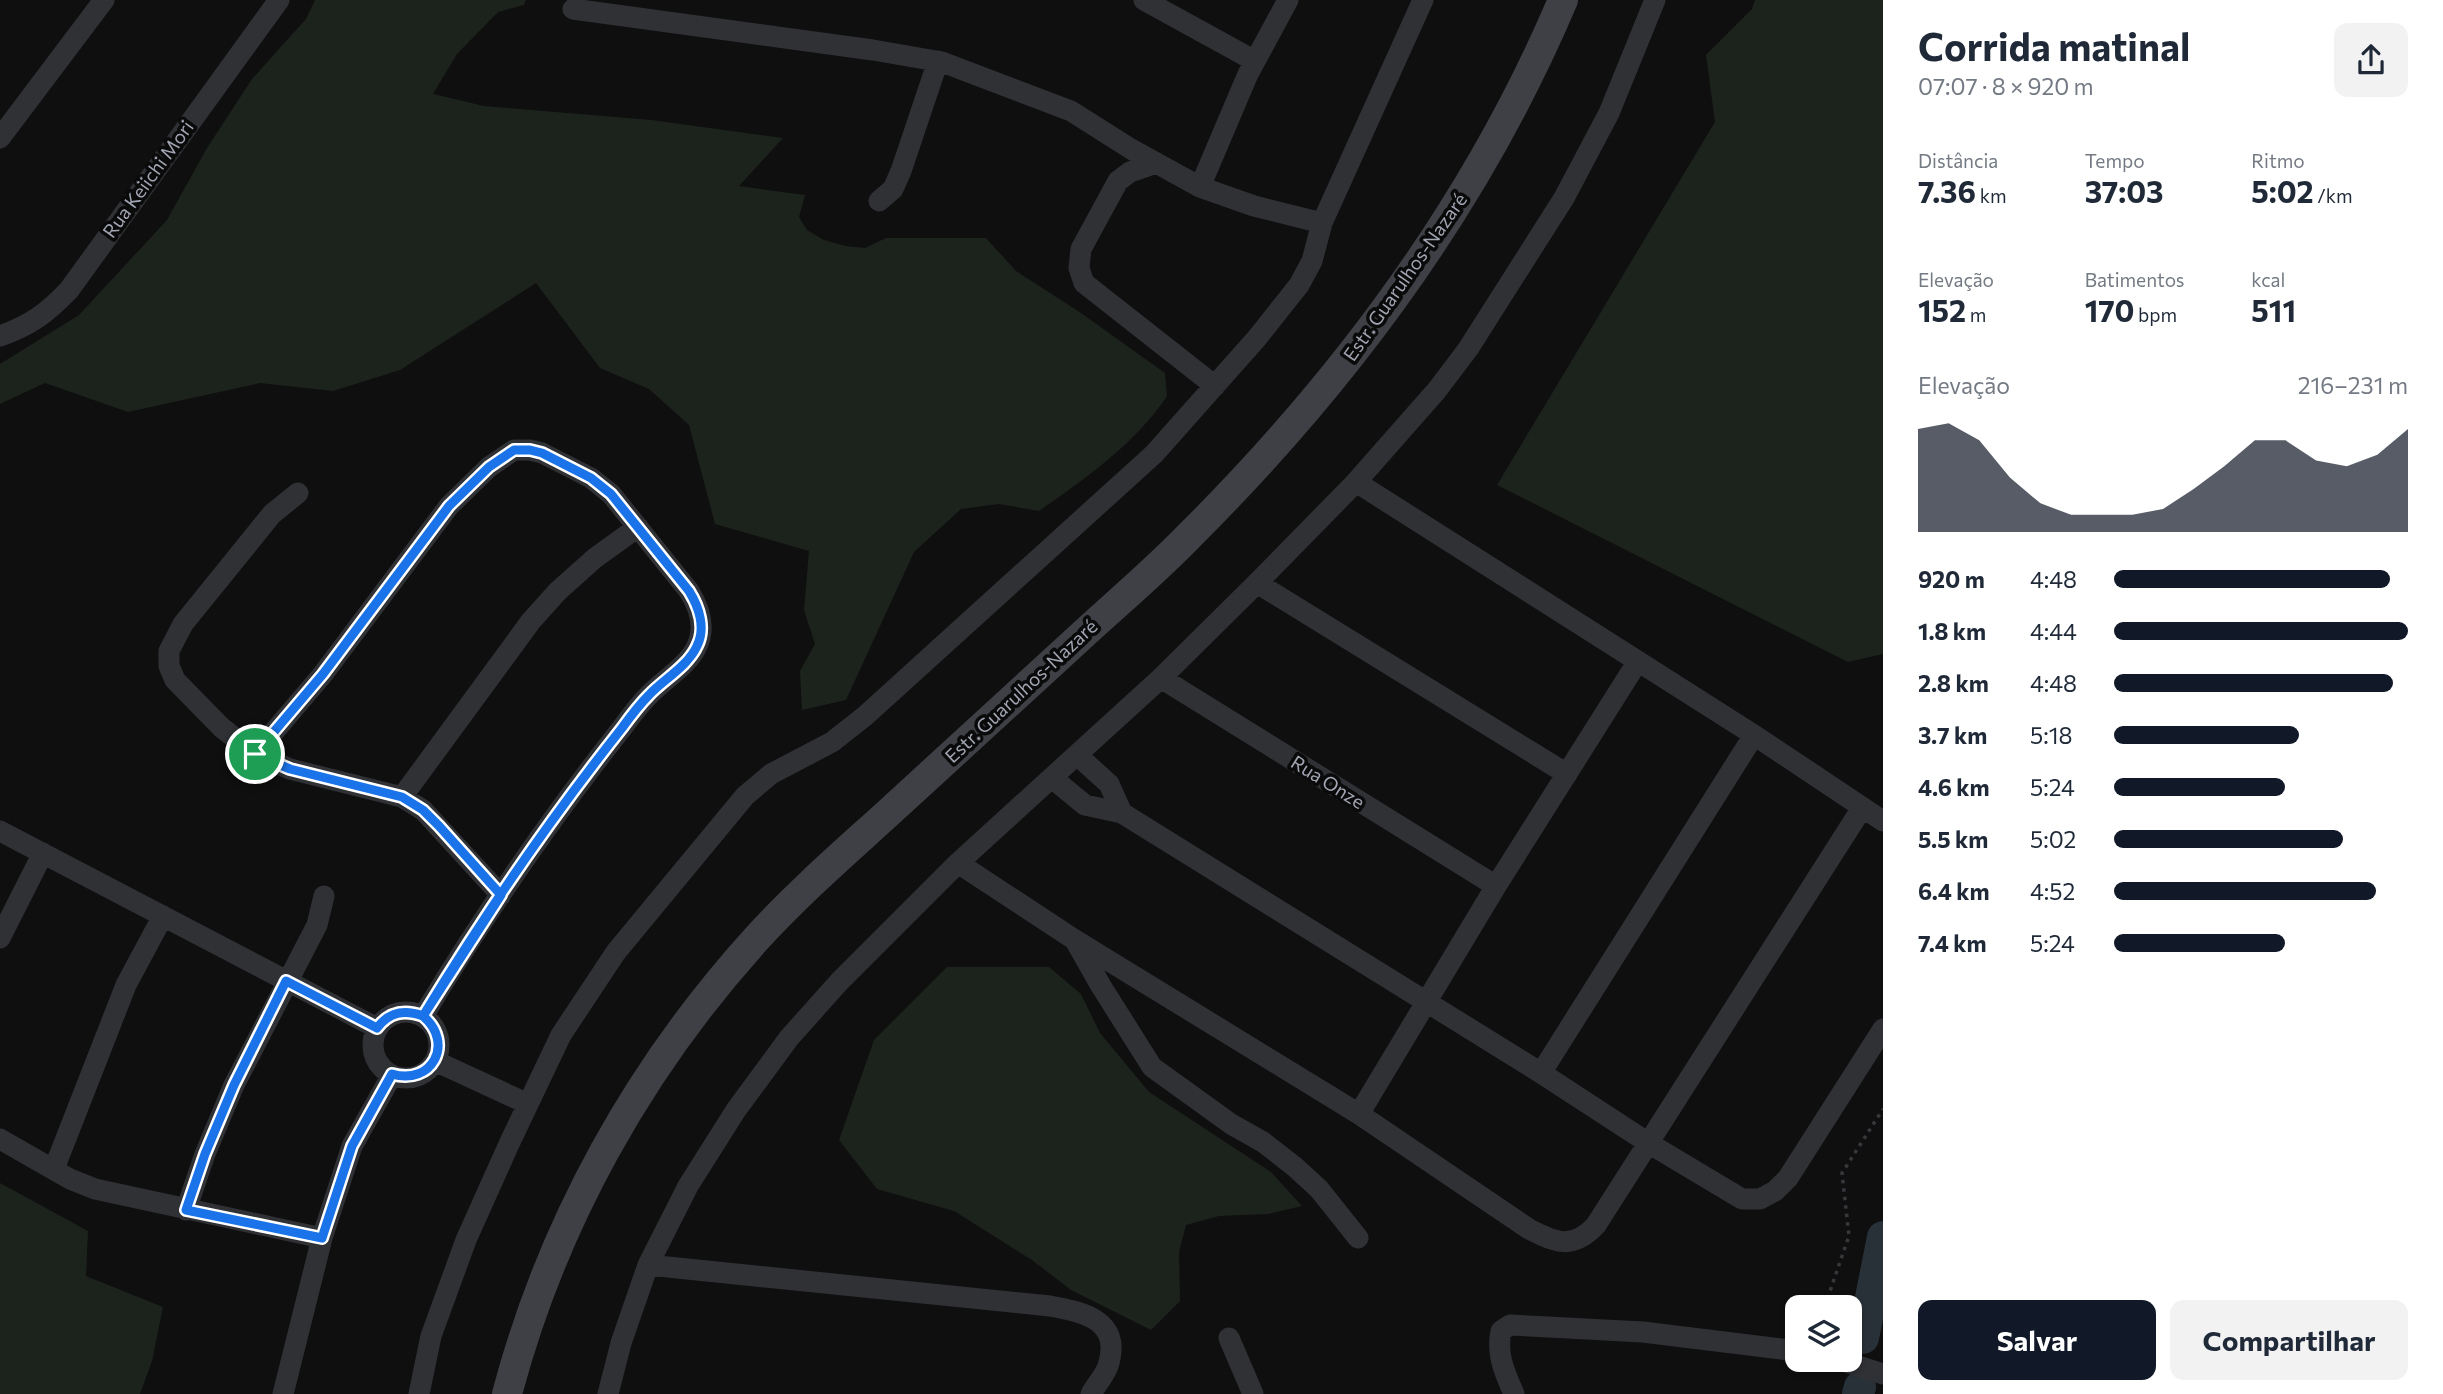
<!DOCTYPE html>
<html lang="pt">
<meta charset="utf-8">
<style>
:root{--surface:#fff;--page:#f2f2f3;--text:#1f2937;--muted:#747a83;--accent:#111827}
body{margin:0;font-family:Commissioner,sans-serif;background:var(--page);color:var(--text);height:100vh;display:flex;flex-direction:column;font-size:26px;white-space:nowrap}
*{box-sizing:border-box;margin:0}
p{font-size:23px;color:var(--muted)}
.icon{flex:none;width:38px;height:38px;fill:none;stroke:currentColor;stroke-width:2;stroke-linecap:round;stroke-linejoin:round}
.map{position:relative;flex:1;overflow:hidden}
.side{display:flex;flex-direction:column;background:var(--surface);width:560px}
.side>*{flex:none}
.controls{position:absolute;left:1785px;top:1295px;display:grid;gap:14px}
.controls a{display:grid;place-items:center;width:77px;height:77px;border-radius:14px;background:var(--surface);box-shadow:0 2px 5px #0004;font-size:35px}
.pin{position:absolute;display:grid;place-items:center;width:60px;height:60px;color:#fff;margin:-30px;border:4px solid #fff;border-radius:50%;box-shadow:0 2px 7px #0007}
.round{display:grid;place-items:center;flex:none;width:74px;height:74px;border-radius:14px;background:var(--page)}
.head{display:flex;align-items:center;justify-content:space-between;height:119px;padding:0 35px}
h1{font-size:38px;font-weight:700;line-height:52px}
.stats{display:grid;grid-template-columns:repeat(3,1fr);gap:10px;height:119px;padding:7px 35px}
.stats div{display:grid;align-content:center}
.stats b{font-size:30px;font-weight:700}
.stats small{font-size:19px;font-weight:400}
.stats p{font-size:19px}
.chart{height:196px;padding:14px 35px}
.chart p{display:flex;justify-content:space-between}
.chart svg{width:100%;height:126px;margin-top:7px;fill:var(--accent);opacity:.7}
.action{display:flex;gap:14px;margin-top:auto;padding:14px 35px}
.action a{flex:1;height:80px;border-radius:14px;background:var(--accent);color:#fff;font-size:28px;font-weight:700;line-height:80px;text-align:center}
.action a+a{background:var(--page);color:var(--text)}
ul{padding:0 35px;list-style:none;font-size:23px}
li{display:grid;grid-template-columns:112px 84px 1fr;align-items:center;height:52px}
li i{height:18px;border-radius:9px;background:var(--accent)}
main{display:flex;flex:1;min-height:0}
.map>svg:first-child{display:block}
</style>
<main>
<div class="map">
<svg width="1883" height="1394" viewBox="0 0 1883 1394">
<rect width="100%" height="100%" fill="#0f0f10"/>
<path fill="#1c231d" d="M 315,0 L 526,0 L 524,5 L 498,12 L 457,54 L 433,94 L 484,106 L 651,120 L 783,138 L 739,186 L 805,195 L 799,217 L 807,230 L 824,240 L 845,246 L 865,248 L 886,238 L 986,238 L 1016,271 L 1081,313 L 1165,373 L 1167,396 C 1135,444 1086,478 1039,511 L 999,504 L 961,509 L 914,552 L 846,700 L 802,710 L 800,671 L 815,644 L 804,610 L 809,551 L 715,524 L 689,425 L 649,389 L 600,368 L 536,283 L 400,370 L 333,391 L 260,383 L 128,412 L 45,383 L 0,404 L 0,364 L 79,315 L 167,220 L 207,148 L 252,79 L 306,19 Z
M 1755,0 L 1883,0 L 1883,654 L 1848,662 L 1497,485 L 1715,122 L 1706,55 L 1752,9 Z
M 947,967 L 1049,967 L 1081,994 L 1100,1033 L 1149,1092 L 1271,1172 L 1302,1206 L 1268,1214 L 1219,1216 L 1186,1225 L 1179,1252 L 1180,1301 L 1151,1330 L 1071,1290 L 1032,1260 L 954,1211 L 877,1189 L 839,1140 L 874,1040 Z
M 0,1183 L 88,1231 L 86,1276 L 163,1307 L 152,1361 L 140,1394 L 0,1394 Z"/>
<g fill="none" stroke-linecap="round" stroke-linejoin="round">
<path stroke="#293138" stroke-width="32" d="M 1863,1338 L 1883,1237
M 1858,1394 L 1860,1387"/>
<path stroke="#36383c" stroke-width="3.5" stroke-dasharray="3.5 5" stroke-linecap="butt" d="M 1827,1307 L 1829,1294 L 1849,1236 L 1842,1173 L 1883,1109"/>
<path stroke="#303135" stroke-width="21" d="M 1144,0 L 1255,61
M 573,9 L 873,50 L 942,62 L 1071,111 L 1131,149 L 1200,187 L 1254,206 L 1322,223
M 0,138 L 104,0
M 1156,163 L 1130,172 L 1118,181 L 1081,249 L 1079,268 L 1084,283 L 1215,386
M 1200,187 L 1248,74 L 1288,0
M 879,201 L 893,189 L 901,171 L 938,61
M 0,336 C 31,325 47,313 69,290 L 279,0
M 1356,482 L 1754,735 L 1883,821
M 298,493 L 272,514 L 183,624 L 169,651 L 169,666 L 175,680 L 221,727 L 255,754 L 290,769 L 402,797 L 423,810 L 501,895
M 1257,583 L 1567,774
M 1161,678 L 1496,886
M 255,754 L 323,674 L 449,506 L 489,467 L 514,450 L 530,450 L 542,453 L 591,478 L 611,494 L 689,591 C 699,607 706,627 697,646 C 688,666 663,680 649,695 C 639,705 630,717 622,728 C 550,819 483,917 423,1016
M 1077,755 L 1109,784 L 1122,813
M 1052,778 L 1085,805 L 1122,813 L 1541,1073 L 1650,1144 L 1742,1199 L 1760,1199 L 1775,1191 L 1788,1178 L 1883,1029
M 402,797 L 531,621 L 558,591 L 595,558 L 638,527
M 0,831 L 377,1028
M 958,863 L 1075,940 L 1359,1114 L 1529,1229 C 1556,1243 1573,1250 1596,1225 L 1862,808
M 0,938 L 43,853
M 1076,942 L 1101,986 L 1152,1067 L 1231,1124 L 1263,1142 L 1295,1167 L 1319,1189 L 1358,1238
M373 1045a33 33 0 1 1 66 0a33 33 0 1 1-66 0Z
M 435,1061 L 528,1104
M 1541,1073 L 1754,735
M 1359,1114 L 1496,886 L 1638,661
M 0,1139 L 70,1179 L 95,1189 L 322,1238
M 54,1169 L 126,985 L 163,916
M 186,1210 L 205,1154 L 234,1085 L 317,925 L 324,896
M 648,1265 L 1050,1306 C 1085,1312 1122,1321 1108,1366 C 1105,1375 1096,1385 1091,1394
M 1229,1338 L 1253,1394
M 1839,1360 L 1883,1374
M 283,1394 L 322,1238 L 352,1146 L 392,1075
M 419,1394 L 431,1336 L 466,1240 L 509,1144 L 561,1035 L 616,952 L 745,796 L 771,774 L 832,742 L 865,716 L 1154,454 L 1257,338 L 1299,285 L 1312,261 L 1322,223 L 1423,0
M 608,1394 L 621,1343 L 648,1265 L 688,1186 L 736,1110 L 789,1038 L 839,982 L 958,863 L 1161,678 L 1257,583 L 1356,482 L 1437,390 L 1468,349 L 1564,198 L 1609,113 L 1655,0
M 1514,1394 C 1505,1373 1496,1355 1501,1331 L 1510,1325 L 1643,1332 L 1797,1351"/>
<path stroke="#3e4045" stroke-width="30" d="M 507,1394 C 552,1224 639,1068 757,938 C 797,894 843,854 886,815 C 954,753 1022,691 1090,628 C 1123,598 1157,569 1188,537 C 1344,382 1477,203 1563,0"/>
</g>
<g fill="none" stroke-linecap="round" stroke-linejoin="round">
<defs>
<path id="route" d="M 255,754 L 290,769 L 402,797 L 423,810 L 439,826 L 501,895 L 423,1016 C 404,1009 389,1012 377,1028 L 286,981 L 234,1085 L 205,1154 L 186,1210 L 322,1238 L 352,1146 L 392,1074 C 432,1086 455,1043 423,1016 C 483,917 550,819 622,728 C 630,717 639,705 649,695 C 663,680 688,666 697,646 C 706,628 699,607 689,591 L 611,494 L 591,478 L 542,453 L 530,450 L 514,450 L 489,467 L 449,506 L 323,674 L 255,754"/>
</defs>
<use href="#route" stroke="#fff" stroke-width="14"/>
<use href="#route" stroke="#1a73e8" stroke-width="9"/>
</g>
<g text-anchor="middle" stroke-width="7" stroke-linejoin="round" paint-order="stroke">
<g font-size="19" fill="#a0a5b1" stroke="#0a0a0b">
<text transform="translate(148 179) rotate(-54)" y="7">Rua Keiichi Mori</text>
<text transform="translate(1405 277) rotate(-55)" y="7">Estr. Guarulhos-Nazaré</text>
<text transform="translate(1021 691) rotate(-43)" y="7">Estr. Guarulhos-Nazaré</text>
<text transform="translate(1328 782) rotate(32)" y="7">Rua Onze</text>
</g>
</g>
</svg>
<div class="controls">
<a><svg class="icon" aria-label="layers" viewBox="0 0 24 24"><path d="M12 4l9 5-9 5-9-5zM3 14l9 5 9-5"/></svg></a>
</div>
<div class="pin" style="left:255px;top:754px;background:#1e9e55"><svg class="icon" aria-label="arrive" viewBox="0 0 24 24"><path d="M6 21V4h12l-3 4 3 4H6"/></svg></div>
</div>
<section class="side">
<div class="head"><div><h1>Corrida matinal</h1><p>07:07 · 8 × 920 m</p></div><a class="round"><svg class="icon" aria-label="share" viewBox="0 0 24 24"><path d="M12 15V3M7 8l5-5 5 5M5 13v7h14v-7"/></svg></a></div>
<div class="stats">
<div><p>Distância</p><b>7.36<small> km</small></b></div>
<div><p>Tempo</p><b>37:03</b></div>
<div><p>Ritmo</p><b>5:02<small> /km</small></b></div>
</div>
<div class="stats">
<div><p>Elevação</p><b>152<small> m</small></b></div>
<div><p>Batimentos</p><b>170<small> bpm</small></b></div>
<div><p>kcal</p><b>511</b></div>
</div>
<div class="chart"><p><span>Elevação</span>216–231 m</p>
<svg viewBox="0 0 160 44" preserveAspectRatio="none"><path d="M0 44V8L10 6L20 12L30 25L40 34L50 38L60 38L70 38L80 36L90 29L100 21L110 12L120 12L130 19L140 21L150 17L160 8V44z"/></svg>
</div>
<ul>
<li><b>920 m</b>4:48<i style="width:94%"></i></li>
<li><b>1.8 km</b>4:44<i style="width:100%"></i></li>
<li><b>2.8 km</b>4:48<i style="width:95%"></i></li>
<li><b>3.7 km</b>5:18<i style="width:63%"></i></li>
<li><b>4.6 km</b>5:24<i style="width:58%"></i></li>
<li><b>5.5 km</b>5:02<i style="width:78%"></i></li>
<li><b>6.4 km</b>4:52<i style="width:89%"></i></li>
<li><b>7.4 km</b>5:24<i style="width:58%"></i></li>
</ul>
<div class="action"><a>Salvar</a><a>Compartilhar</a></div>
</section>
</main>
